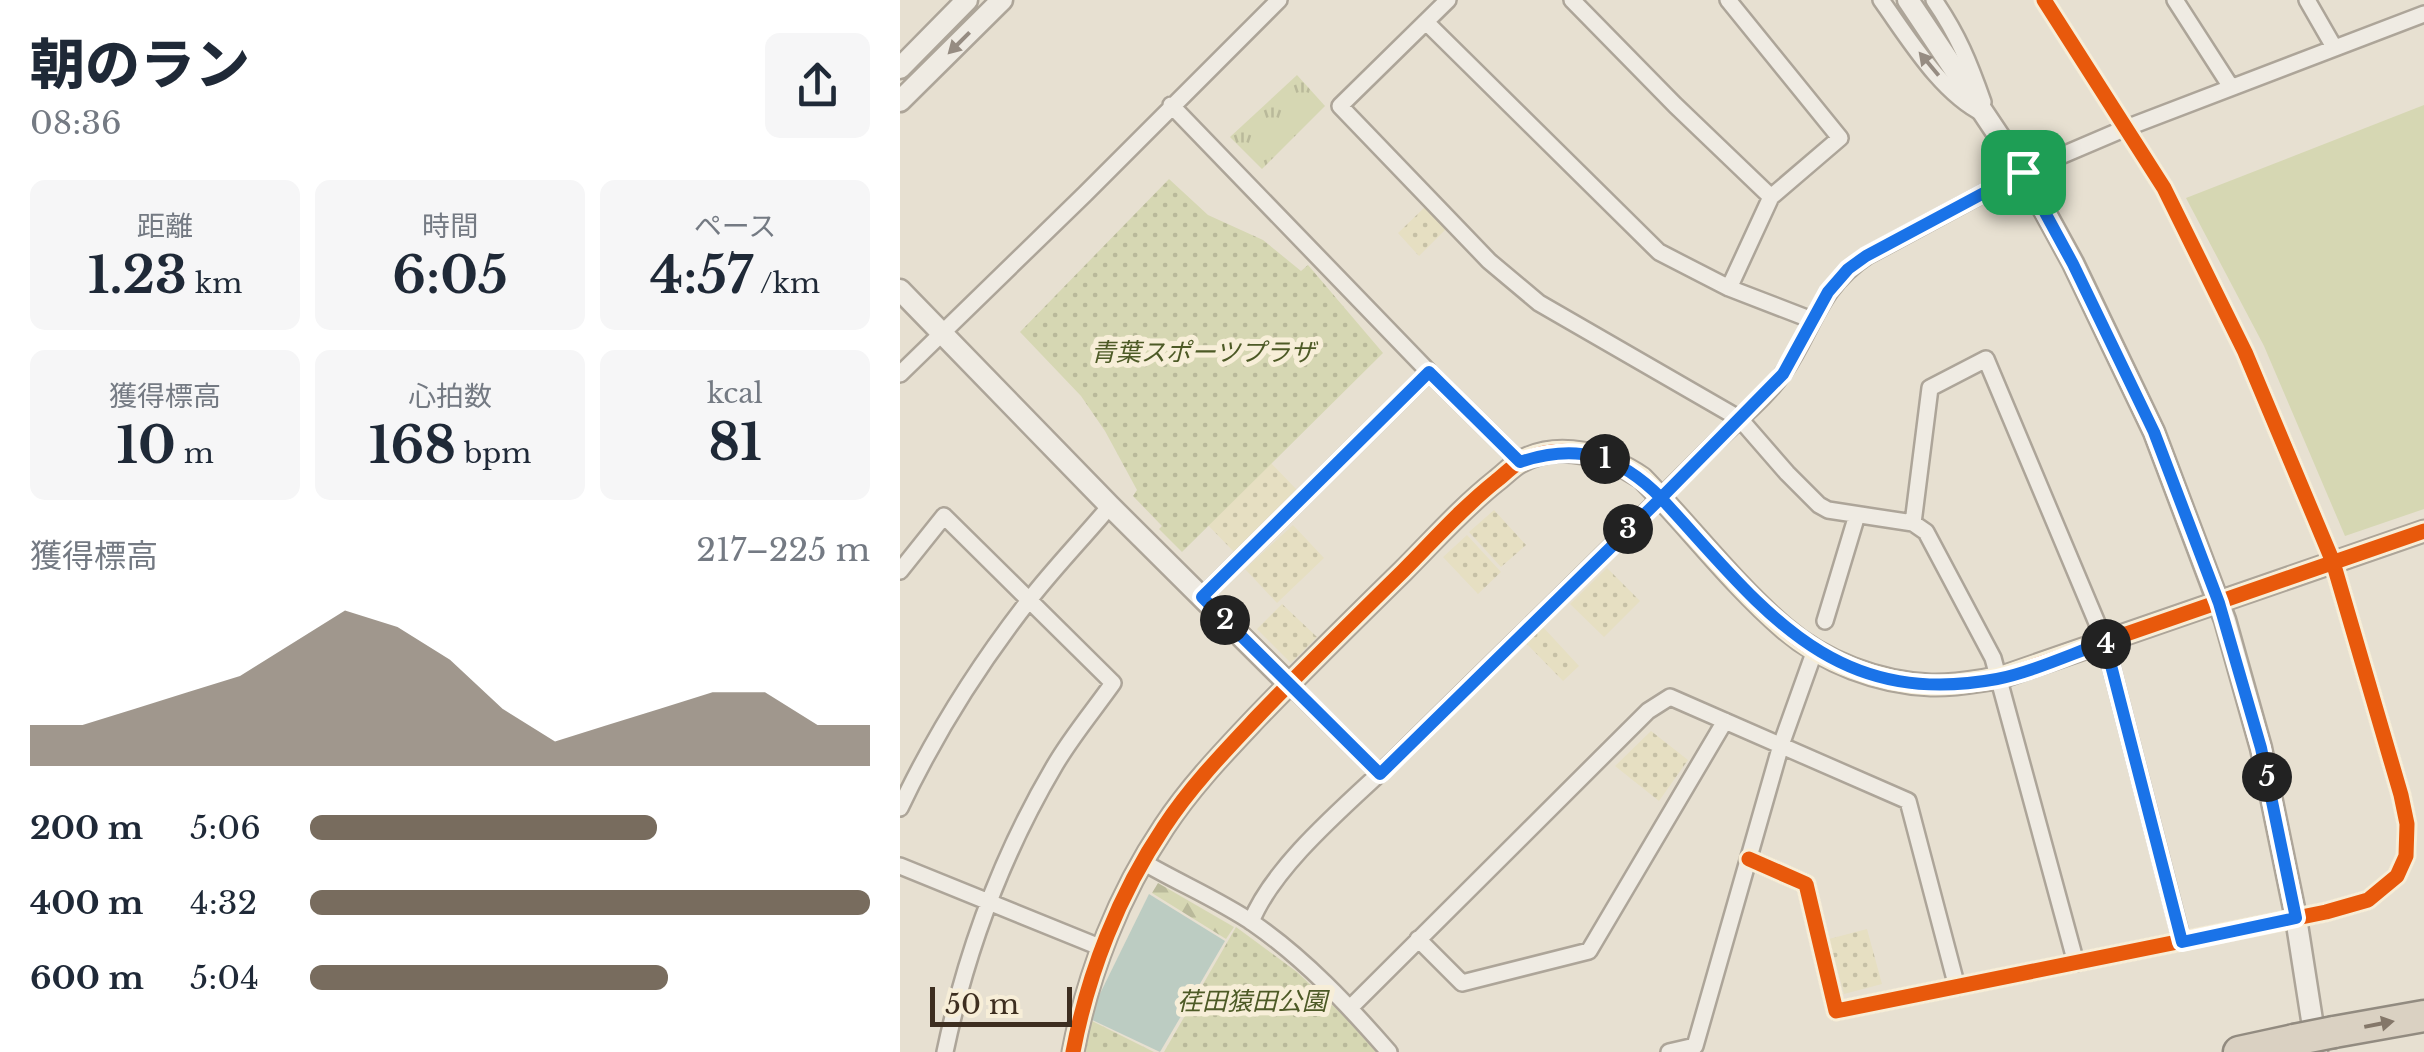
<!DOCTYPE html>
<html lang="ja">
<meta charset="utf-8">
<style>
:root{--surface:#fff;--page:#f6f6f7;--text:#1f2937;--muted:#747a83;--accent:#786c5e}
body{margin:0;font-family:"Libre Baskerville","Noto Sans JP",serif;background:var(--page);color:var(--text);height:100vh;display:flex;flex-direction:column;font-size:38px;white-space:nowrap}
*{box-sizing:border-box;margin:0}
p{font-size:32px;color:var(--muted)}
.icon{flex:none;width:55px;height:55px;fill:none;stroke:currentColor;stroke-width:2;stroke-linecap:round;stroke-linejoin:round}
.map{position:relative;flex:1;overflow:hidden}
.side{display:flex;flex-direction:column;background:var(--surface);width:900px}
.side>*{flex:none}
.scale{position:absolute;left:30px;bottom:25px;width:142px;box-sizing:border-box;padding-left:10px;border:5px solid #3d2e20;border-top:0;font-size:28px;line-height:35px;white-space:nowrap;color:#3d2e20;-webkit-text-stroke:8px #f7eed8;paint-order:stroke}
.pin{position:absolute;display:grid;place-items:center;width:85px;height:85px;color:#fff;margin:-42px;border-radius:20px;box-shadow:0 5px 15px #0006}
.km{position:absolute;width:50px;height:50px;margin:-25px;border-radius:50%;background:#222;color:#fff;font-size:28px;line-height:50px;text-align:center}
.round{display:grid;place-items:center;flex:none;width:105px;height:105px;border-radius:15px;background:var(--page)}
.headline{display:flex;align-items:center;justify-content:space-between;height:170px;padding:0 30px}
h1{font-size:55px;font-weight:800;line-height:75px}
.figures{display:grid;grid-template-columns:repeat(3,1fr);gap:15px;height:170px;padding:10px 30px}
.figures div{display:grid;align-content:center;border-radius:15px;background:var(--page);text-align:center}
.figures b{font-size:50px;font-weight:800}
.figures small{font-size:28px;font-weight:400}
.figures p{font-size:28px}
.chart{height:280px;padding:20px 30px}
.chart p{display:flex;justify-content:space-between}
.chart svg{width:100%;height:180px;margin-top:10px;fill:var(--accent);opacity:.7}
ul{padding:0 30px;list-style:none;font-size:32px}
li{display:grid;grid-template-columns:160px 120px 1fr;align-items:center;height:75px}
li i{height:25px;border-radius:12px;background:var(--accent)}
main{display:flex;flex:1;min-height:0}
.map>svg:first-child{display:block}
</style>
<main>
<section class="side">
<div class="headline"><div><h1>朝のラン</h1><p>08:36</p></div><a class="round"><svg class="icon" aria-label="share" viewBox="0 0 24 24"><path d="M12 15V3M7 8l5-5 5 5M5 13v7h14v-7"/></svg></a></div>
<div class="figures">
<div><p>距離</p><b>1.23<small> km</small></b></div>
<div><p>時間</p><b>6:05</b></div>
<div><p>ペース</p><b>4:57<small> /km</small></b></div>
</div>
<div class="figures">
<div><p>獲得標高</p><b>10<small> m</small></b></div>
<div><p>心拍数</p><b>168<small> bpm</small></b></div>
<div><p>kcal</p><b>81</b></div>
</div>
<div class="chart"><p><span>獲得標高</span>217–225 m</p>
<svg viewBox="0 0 160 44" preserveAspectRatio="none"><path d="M0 44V34L10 34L20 30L30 26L40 22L50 14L60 6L70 10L80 18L90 30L100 38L110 34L120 30L130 26L140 26L150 34L160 34V44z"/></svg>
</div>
<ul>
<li><b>200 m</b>5:06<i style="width:62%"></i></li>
<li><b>400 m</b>4:32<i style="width:100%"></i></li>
<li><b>600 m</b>5:04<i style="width:64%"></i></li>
</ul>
</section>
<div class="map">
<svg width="1524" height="1052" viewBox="0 0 1524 1052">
<defs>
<pattern id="farmland-dots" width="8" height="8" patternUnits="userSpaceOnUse" patternTransform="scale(2.5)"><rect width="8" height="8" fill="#e6dfc2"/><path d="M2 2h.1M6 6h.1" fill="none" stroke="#c6c0a6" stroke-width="1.8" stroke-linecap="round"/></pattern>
<pattern id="grass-tufts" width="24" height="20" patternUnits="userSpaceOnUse" patternTransform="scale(2.5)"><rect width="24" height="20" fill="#d6d7b3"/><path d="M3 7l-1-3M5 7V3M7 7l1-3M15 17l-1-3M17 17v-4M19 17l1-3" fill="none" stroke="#b9b99a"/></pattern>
<pattern id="forest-firs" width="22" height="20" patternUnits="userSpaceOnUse" patternTransform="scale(2.5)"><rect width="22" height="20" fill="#d6d7b3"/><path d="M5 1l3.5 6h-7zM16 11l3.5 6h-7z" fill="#b9b99a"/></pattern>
<pattern id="park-dots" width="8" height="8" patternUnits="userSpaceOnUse" patternTransform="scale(2.5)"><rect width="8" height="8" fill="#d6d7b3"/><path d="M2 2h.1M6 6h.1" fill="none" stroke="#b9b99a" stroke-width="1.8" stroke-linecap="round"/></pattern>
</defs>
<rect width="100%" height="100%" fill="#e7e0d1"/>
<path fill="url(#farmland-dots)" d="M 525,207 L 546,229 L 519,256 L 498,233 Z
M 370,462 L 397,490 L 334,552 L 307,524 Z
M 594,510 L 626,545 L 601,567 L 569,532 Z
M 393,525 L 424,558 L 377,603 L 345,569 Z
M 567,535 L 601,572 L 578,594 L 543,557 Z
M 707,568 L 740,601 L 704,637 L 670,604 Z
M 382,604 L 417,637 L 391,663 L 357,629 Z
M 643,627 L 679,666 L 663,681 L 626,643 Z
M 751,731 L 788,760 L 759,801 L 715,766 Z
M 967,929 L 982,984 L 944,994 L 929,939 Z"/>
<path fill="url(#grass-tufts)" d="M 397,75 L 425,106 L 362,169 L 330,137 Z"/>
<path fill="url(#forest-firs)" d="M 258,883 L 334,927 L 326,939 L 252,893 Z"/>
<path fill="url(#park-dots)" d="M 269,179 L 308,215 L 363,240 L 401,271 L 408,265 L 483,353 L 282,552 L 259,529 L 262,526 L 233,496 L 237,490 L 205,431 L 181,396 L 120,332 Z
M 336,927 L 397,972 L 445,1017 L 476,1052 L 264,1052 Z
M 188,1019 L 254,1052 L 182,1052 Z"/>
<path fill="#d6d7b3" d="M 1524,105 L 1524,509 L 1445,536 L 1364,346 L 1286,198 Z"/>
<path fill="#bcccc2" d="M 249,894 L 325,941 L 260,1052 L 188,1018 Z"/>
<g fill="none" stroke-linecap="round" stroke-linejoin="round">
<defs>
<path id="minor" d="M 548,0 L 440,106 L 589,261 L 639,303 L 840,419 L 887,473 L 919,505 L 928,510 L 1013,523 L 1026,532 L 1093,658 L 1176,963
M 672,0 L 775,105 L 871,197
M 828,0 L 940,138 L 871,197 L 829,288
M 981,0 C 1009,39 1041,93 1084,114
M 1034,0 C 1058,35 1069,62 1083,102
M 1275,0 L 1331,87
M 1407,0 L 1434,47
M 526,22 L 759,252 L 829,288 L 912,320
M 271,105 L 529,372 L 620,462
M 0,374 L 185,194 L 379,0
M 1013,523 L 1030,388 L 1086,359 L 1205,642 L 1282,941
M 0,571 L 44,516 L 213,683 C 194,710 172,736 155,765 C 103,853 66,952 45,1052
M 302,597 L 529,372
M 925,621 L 957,515
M 389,684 L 480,774
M 0,808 C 35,734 80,663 130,599 C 155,567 184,537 210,506
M 849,859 L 906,884 L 936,1011 L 1426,912 L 1468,900 L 1497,876 L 1506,856 L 1507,824 L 1501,795 L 1433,562 L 1345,352 L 1264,188 L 1144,0
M 243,862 C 279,883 319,900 353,923 C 405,959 448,1005 489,1052
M 0,866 L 202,948
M 351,922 C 374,864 450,802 496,758 C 602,653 710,549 815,443 C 837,421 867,397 884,372 C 914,328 918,289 967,256 L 1123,172 L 1226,128 L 1524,14
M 518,939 L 562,983 L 689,951 L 825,721
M 450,1008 L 748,711 L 770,697 L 1008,801 L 1057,987
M 769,1052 L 795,1046 L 881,745 L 915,650"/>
<path id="tertiary" d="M 1008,0 L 1123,172 L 1173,263 L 1254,432 L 1325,620 L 1361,748 L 1396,918 L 1417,1052
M 0,68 L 67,0
M 0,101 L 102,0
M 0,290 L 210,506 L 389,684
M 173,1052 C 188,973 219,894 264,827 C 291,786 324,752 357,717 C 405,667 454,619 503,571 C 533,541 562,508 596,481 C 604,475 611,467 620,462 C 659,440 708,455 742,478 C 789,526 833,584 884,628 C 923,662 979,683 1031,685 C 1054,686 1077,681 1099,678 L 1524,531"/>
<path id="motorway" d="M 1434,1032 L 1524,1016
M 1339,1052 L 1394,1040"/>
</defs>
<use href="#minor" stroke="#ada599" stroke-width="20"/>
<use href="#tertiary" stroke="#ada599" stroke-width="25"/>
<use href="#motorway" stroke="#928b80" stroke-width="35"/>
<use href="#minor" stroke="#efebe3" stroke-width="15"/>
<use href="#tertiary" stroke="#efebe3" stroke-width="20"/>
<use href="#motorway" stroke="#dad1c2" stroke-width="30"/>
<defs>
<path id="motorway-bridge" d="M 1394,1040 L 1434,1032"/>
</defs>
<use href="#motorway-bridge" stroke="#928b80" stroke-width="35" stroke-linecap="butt"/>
<use href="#motorway-bridge" stroke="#dad1c2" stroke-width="30"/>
<defs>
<path id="cycleway" d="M 849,859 L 906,884 L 936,1011 L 1426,912 L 1468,900 L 1497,876 L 1506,856 L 1507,824 L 1501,795 L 1433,562 L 1345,352 L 1264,188 L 1144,0
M 173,1052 C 188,973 219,894 264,827 C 291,786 324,752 357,717 C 405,667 454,619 503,571 C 533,541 562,508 596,481 C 604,475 611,467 620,462 C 659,440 708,455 742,478 C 789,526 833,584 884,628 C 923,662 979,683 1031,685 C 1054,686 1077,681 1099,678 L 1524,531"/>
</defs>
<use href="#cycleway" stroke="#f7eed8" stroke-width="21"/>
<use href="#cycleway" stroke="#e8590c" stroke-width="15"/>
</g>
<defs><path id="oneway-solid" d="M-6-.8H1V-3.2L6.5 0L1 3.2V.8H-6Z" transform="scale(2.5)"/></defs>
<g fill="#968c82">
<use href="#oneway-solid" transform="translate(59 43) rotate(135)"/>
<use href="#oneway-solid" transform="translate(1029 64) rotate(-130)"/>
</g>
<use fill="#847769" href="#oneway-solid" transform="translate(1479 1024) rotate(-11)"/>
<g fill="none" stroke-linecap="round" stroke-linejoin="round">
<defs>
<path id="route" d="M 1123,172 L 966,256 L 948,269 L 928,292 L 883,374 L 761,498 C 719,455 677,443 620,462 L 529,372 L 302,597 L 480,774 L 761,498 C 861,606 930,710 1097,679 C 1132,672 1171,654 1205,642 L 1282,942 L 1396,918 L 1361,748 L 1319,603 L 1254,432 L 1173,264 L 1123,172"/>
</defs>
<use href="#route" stroke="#fff" stroke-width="20"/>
<use href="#route" stroke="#1a73e8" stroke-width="12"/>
</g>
<g text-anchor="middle" stroke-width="10" stroke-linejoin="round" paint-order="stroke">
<g font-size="25" font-style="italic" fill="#4d5a26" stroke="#f7eed8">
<text x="303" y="361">青葉スポーツプラザ</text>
<text x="352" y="1010">荏田猿田公園</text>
</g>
</g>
</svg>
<div class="scale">50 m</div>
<div class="pin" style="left:1123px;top:172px;background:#1e9e55"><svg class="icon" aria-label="arrive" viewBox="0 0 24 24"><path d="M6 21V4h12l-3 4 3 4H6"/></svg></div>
<b class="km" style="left:705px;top:459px">1</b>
<b class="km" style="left:325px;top:620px">2</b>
<b class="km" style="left:728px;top:529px">3</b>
<b class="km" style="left:1206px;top:644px">4</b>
<b class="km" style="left:1367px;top:777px">5</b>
</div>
</main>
